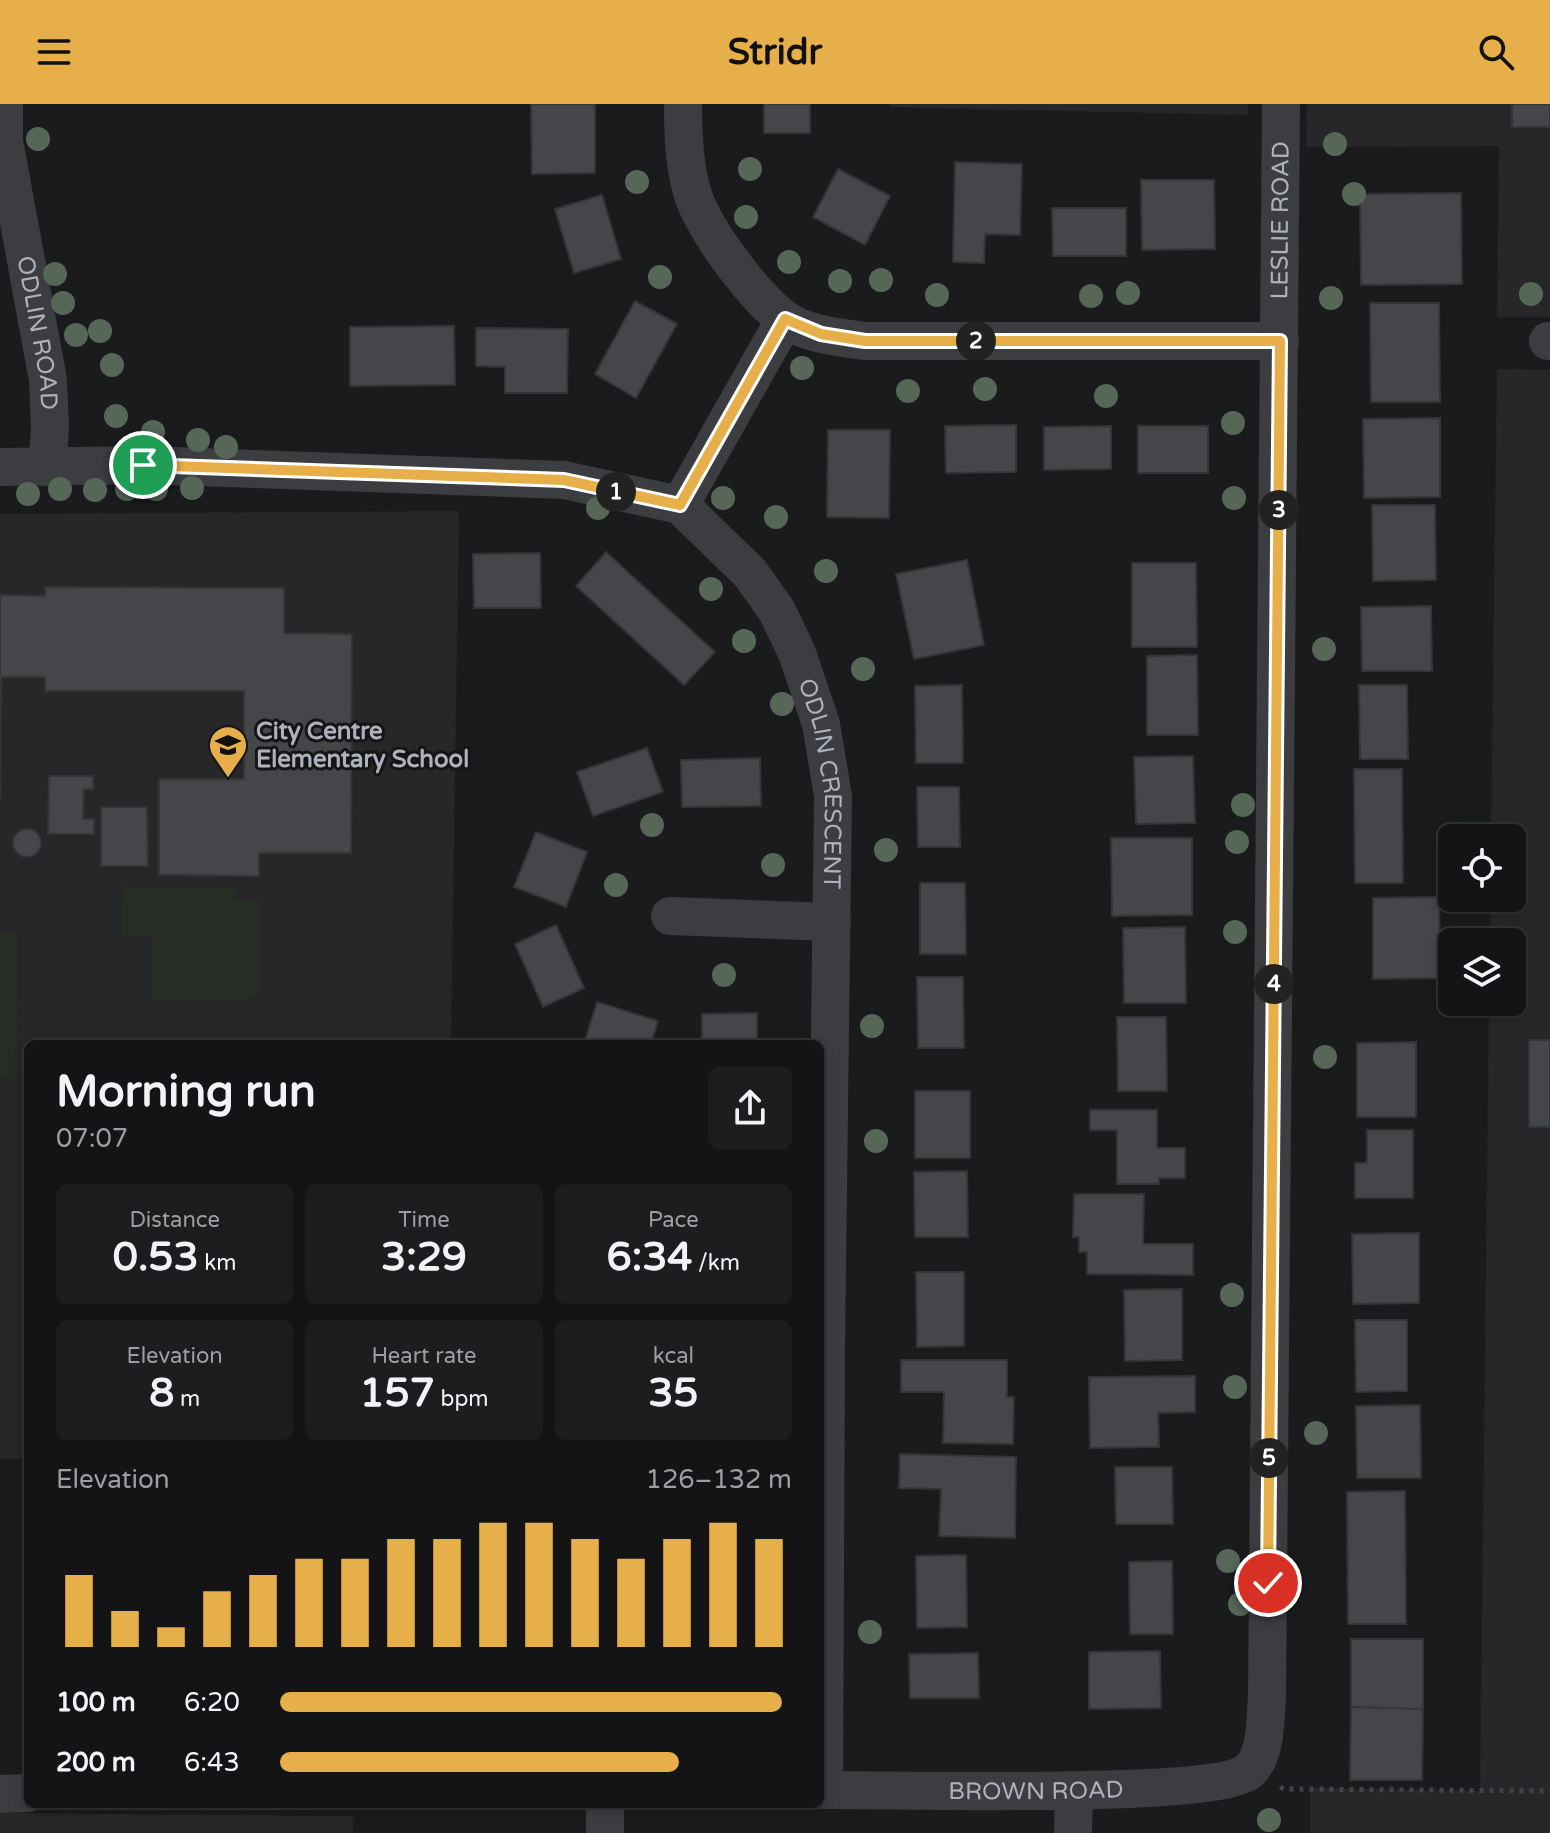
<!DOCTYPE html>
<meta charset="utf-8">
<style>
:root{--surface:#141416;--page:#1d1d1f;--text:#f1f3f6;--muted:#9d9ea1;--line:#333335;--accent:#e7af49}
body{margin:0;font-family:"Varela Round",sans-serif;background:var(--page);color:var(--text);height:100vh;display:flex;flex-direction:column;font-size:30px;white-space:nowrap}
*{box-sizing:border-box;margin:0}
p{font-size:26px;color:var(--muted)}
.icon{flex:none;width:44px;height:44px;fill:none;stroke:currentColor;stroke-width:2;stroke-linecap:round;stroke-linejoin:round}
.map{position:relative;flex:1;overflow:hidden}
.details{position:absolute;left:24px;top:936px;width:800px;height:768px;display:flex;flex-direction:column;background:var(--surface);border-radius:12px;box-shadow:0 4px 12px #0003,0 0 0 2px var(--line)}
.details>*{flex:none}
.fabs{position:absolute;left:1438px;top:720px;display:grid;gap:16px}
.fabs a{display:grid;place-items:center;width:88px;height:88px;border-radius:12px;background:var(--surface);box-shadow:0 4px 12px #0003,0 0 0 2px var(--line);font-size:40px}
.pin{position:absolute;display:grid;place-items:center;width:68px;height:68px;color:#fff;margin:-34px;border:4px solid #fff;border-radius:50%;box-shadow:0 2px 8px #0007}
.km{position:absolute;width:40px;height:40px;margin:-20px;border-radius:50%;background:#222;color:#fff;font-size:22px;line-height:40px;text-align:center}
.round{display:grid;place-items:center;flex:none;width:84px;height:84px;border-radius:12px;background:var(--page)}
.headline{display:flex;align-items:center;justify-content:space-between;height:136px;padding:0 32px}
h1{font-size:44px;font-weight:700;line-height:60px}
.metrics{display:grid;grid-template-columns:repeat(3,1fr);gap:12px;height:136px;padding:8px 32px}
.metrics div{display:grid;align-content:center;border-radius:12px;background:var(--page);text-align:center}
.metrics b{font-size:40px;font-weight:700}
.metrics small{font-size:22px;font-weight:400}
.metrics p{font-size:22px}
.chart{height:224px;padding:16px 32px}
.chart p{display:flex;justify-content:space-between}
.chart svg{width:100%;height:144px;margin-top:8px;stroke:var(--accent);stroke-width:6}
ul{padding:0 32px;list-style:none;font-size:26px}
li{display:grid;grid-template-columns:128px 96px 1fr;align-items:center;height:60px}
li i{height:20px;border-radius:10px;background:var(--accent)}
header{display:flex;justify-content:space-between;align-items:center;height:104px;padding:0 32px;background:var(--accent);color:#111;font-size:36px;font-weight:700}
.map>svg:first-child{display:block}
</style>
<header><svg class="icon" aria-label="menu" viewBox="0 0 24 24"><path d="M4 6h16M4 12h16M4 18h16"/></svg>Stridr<svg class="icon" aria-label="search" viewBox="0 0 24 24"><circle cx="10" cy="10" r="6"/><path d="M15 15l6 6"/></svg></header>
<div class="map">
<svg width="1550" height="1729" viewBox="0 0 1550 1729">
<rect width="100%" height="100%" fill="#1a1b1d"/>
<path fill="#27272a" d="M 890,0 L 1248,0 L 1248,11 L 890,3 Z
M 1307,0 L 1550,0 L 1550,213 L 1497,213 L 1499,42 L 1306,43 Z
M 1497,265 L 1550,266 L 1550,1729 L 1310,1729 L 1310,1684 L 1480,1687 L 1489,898 L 1512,898 L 1512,838 L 1490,838 L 1490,794 L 1512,794 L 1512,734 L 1491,734 Z
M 459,407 L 451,940 L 28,940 L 28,1355 L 0,1355 L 0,410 Z
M 0,1709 L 353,1712 L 353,1729 L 0,1729 Z"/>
<path fill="#252d25" d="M 122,783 L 234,783 L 234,795 L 261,795 L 261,887 L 247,897 L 152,896 L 152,833 L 121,832 Z
M 0,828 L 18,828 L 17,974 L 0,974 Z"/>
<path fill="#454649" stroke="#353538" stroke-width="2" d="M 531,0 L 595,0 L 595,69 L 532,70 Z
M 764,0 L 810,0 L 810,29 L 764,29 Z
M 1512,0 L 1550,0 L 1550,23 L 1512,23 Z
M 955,58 L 1022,60 L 1020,131 L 985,130 L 984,159 L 953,158 Z
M 838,65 L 890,92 L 865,141 L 813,113 Z
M 1141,76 L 1214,76 L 1215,145 L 1142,146 Z
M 1461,89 L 1462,180 L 1361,181 L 1360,90 Z
M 602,91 L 621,155 L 574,169 L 555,105 Z
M 1052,104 L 1126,104 L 1126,152 L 1053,152 Z
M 635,197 L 677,220 L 636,294 L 595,270 Z
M 1370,199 L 1439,199 L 1440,298 L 1371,298 Z
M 454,222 L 455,281 L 350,282 L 350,223 Z
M 476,224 L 568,225 L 567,289 L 505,289 L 505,263 L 476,262 Z
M 1440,314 L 1440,393 L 1364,394 L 1363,315 Z
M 1016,321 L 1016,368 L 946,369 L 945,322 Z
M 1111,322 L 1111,365 L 1044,366 L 1044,323 Z
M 1138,322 L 1208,322 L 1208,369 L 1138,369 Z
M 828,326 L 890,326 L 889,414 L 827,413 Z
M 1372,401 L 1435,401 L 1436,476 L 1373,477 Z
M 606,448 L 715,548 L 684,581 L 576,482 Z
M 540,449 L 541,504 L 474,504 L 473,450 Z
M 967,456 L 984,541 L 914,555 L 896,470 Z
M 1132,459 L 1196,459 L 1197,543 L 1132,543 Z
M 45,483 L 284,484 L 284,529 L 352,530 L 351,749 L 259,749 L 259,772 L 159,771 L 159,675 L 244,675 L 244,587 L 45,587 L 45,573 L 1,573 L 0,695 L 0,491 L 45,492 Z
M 1431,502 L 1432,567 L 1362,567 L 1361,503 Z
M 1197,551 L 1198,631 L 1147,631 L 1147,552 Z
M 962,581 L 963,659 L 916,659 L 915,582 Z
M 1359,581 L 1407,581 L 1408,655 L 1360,655 Z
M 647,644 L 663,688 L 593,712 L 577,668 Z
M 1193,652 L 1195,719 L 1136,720 L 1134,653 Z
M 760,654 L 761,702 L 682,703 L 681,656 Z
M 1354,665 L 1402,665 L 1403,779 L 1355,779 Z
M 49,672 L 93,672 L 93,685 L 84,685 L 83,715 L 94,715 L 94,730 L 48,730 Z
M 917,683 L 959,683 L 960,743 L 918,743 Z
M 101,703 L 147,703 L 148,762 L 101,762 Z
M13 739a14 14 0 1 1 28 0a14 14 0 1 1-28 0Z
M 536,728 L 587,748 L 566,803 L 514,783 Z
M 1111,734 L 1192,734 L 1192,811 L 1112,812 Z
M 920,779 L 965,779 L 966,850 L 920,850 Z
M 1439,793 L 1440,874 L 1373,875 L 1373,794 Z
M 556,821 L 584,884 L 543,903 L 515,840 Z
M 1185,823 L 1186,899 L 1124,899 L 1123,824 Z
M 917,873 L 963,873 L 964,944 L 918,944 Z
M 597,898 L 658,917 L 651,940 L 584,940 Z
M 757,909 L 757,940 L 702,940 L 702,910 Z
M 1117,913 L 1166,913 L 1167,987 L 1118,987 Z
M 1529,936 L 1550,936 L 1550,1023 L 1529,1023 Z
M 1416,938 L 1416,1013 L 1357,1013 L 1357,939 Z
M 915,987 L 970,987 L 970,1054 L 915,1054 Z
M 1090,1006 L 1157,1006 L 1157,1044 L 1185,1044 L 1185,1074 L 1159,1074 L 1159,1080 L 1117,1080 L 1117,1026 L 1090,1026 Z
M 1367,1026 L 1413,1026 L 1413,1094 L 1355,1094 L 1355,1059 L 1367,1059 Z
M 967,1067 L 968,1133 L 915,1133 L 914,1068 Z
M 1074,1090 L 1144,1090 L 1143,1140 L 1193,1140 L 1193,1171 L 1087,1170 L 1087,1148 L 1079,1148 L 1079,1133 L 1073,1133 Z
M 1419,1129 L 1419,1199 L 1353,1200 L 1352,1130 Z
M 916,1168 L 964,1168 L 964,1242 L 917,1243 Z
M 1182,1185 L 1182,1256 L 1125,1257 L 1124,1186 Z
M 1355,1216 L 1407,1216 L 1407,1287 L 1356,1288 Z
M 901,1256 L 1007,1256 L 1007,1293 L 1014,1293 L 1013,1340 L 943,1339 L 944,1288 L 901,1288 Z
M 1195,1272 L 1195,1308 L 1158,1309 L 1159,1343 L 1090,1344 L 1089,1273 Z
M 1420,1301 L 1421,1374 L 1357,1374 L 1356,1302 Z
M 900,1350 L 1016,1353 L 1015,1434 L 939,1432 L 941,1385 L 899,1384 Z
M 1115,1363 L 1172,1363 L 1173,1420 L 1116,1420 Z
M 1405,1387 L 1406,1520 L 1348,1520 L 1347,1388 Z
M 966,1451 L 967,1523 L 917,1524 L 916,1452 Z
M 1172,1457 L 1173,1530 L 1130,1530 L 1129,1458 Z
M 1351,1535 L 1423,1535 L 1423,1605 L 1351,1603 Z
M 1160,1547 L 1161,1604 L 1089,1605 L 1089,1548 Z
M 978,1549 L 979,1594 L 910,1594 L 909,1550 Z
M 1351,1603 L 1423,1605 L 1422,1676 L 1350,1676 Z"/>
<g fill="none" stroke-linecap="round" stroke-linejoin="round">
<path stroke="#424448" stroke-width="5" stroke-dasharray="4 6" stroke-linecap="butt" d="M 1280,1683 L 1284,1685 L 1550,1687"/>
<g stroke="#3c3d41" stroke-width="38">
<path id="s1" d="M 4,0 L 4,37 L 48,276 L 50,324 L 47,363"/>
<path d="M 683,0 C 683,30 684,63 693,91 C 705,127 753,191 783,214 C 806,231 838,233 865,237 L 1280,237"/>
<path d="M 1548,237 L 1550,237"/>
<path id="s2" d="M 0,363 L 143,361 L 564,376 L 680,401 L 750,469 L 777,507 L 797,549 L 821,620 L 833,692 L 826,1240 L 824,1686"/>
<path d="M 680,401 L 785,215"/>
<path d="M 670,812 L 832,818"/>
<path id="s3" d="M 820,1686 C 885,1685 1214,1696 1249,1667 C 1267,1651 1265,1614 1267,1592 L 1281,0"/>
<path d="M 0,1690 L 28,1689"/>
<path d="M 605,1700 L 605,1729"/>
<path d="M 1073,1729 L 1074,1686"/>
</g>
</g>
<g fill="#566758">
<circle cx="38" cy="35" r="12"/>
<circle cx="1335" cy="40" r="12"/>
<circle cx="750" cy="65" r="12"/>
<circle cx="637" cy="78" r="12"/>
<circle cx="1354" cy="90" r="12"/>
<circle cx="746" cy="113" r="12"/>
<circle cx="789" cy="158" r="12"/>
<circle cx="55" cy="170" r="12"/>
<circle cx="660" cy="173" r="12"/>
<circle cx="881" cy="176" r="12"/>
<circle cx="840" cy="177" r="12"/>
<circle cx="1128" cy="189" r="12"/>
<circle cx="1531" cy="190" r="12"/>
<circle cx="937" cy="191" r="12"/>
<circle cx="1091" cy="192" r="12"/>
<circle cx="1331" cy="194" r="12"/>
<circle cx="63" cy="199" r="12"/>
<circle cx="100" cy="227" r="12"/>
<circle cx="76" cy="231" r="12"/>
<circle cx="112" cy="261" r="12"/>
<circle cx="802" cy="264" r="12"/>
<circle cx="985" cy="285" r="12"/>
<circle cx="908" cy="287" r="12"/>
<circle cx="1106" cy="292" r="12"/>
<circle cx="116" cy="312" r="12"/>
<circle cx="1233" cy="319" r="12"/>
<circle cx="153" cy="328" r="12"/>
<circle cx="198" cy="336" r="12"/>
<circle cx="226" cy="343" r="12"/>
<circle cx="192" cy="384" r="12"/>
<circle cx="60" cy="385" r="12"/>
<circle cx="127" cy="385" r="12"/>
<circle cx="156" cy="385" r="12"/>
<circle cx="95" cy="386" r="12"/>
<circle cx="28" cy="390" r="12"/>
<circle cx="723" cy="394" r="12"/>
<circle cx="1234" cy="394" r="12"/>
<circle cx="598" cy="404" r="12"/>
<circle cx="776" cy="413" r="12"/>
<circle cx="826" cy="467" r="12"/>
<circle cx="711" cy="485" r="12"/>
<circle cx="744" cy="537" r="12"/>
<circle cx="1324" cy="545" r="12"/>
<circle cx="863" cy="565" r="12"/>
<circle cx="782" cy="600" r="12"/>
<circle cx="1243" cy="701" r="12"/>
<circle cx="652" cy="721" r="12"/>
<circle cx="1237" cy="738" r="12"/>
<circle cx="886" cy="746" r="12"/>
<circle cx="773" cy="761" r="12"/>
<circle cx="616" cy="781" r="12"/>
<circle cx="1235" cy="828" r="12"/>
<circle cx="724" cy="871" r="12"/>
<circle cx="872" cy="922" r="12"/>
<circle cx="1325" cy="953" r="12"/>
<circle cx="876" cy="1037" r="12"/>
<circle cx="1232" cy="1191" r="12"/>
<circle cx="1235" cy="1283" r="12"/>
<circle cx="1316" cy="1329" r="12"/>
<circle cx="1228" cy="1457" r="12"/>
<circle cx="1240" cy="1500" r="12"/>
<circle cx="870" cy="1528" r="12"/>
<circle cx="1269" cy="1716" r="12"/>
</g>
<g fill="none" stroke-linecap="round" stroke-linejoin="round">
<defs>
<path id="route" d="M 143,361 L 564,376 L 680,401 L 785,215 L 821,230 L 865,237 L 1280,237 L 1268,1479"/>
</defs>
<use href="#route" stroke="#fff" stroke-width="16"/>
<use href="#route" stroke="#e7af49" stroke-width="10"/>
</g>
<defs>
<symbol id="school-pin" viewBox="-11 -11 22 30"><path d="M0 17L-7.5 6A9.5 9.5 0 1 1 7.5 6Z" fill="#e7af49" stroke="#151518"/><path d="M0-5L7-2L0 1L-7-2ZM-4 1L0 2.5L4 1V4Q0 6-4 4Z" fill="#111"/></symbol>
</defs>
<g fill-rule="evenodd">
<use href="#school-pin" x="206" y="619" width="44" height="60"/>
</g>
<g text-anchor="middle" stroke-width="6" stroke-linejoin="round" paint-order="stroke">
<g font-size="24" fill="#aeb2bb" stroke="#151518">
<text dy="8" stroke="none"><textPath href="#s3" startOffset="1986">LESLIE ROAD</textPath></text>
<text dy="8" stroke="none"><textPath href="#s1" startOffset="232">ODLIN ROAD</textPath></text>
<text dy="8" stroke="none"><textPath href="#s2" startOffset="1008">ODLIN CRESCENT</textPath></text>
<text dy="8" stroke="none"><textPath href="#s3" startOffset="216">BROWN ROAD</textPath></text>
</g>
<g font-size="24" font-weight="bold" fill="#aeb2bb" stroke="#151518" text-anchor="start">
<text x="256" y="635">City Centre<tspan x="256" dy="28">Elementary School</tspan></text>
</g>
</g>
</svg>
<div class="fabs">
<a><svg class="icon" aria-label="locate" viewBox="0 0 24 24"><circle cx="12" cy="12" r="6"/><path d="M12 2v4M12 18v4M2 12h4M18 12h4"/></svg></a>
<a><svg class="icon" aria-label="layers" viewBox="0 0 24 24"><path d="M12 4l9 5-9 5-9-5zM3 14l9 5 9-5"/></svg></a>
</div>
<div class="pin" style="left:143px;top:361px;background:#1e9e55"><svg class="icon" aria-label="arrive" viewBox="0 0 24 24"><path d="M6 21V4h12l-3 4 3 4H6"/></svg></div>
<div class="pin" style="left:1268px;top:1479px;background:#d93025"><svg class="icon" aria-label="check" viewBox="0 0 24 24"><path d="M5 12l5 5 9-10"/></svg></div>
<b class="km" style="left:616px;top:388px">1</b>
<b class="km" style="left:976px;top:237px">2</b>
<b class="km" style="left:1279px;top:406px">3</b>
<b class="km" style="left:1274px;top:880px">4</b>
<b class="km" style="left:1269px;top:1354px">5</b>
<section class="details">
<div class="headline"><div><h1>Morning run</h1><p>07:07</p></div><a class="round"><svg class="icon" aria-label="share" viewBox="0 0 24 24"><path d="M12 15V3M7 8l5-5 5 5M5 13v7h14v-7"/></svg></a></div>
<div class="metrics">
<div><p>Distance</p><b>0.53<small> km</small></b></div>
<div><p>Time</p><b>3:29</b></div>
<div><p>Pace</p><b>6:34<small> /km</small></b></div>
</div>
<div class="metrics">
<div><p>Elevation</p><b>8<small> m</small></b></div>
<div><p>Heart rate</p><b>157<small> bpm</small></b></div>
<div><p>kcal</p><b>35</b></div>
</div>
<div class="chart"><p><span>Elevation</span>126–132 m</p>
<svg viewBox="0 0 160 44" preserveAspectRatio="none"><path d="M5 44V22M15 44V33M25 44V38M35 44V27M45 44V22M55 44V17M65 44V17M75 44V11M85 44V11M95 44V6M105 44V6M115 44V11M125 44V17M135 44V11M145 44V6M155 44V11"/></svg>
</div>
<ul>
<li><b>100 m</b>6:20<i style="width:98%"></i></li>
<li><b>200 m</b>6:43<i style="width:78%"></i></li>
</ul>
</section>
</div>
